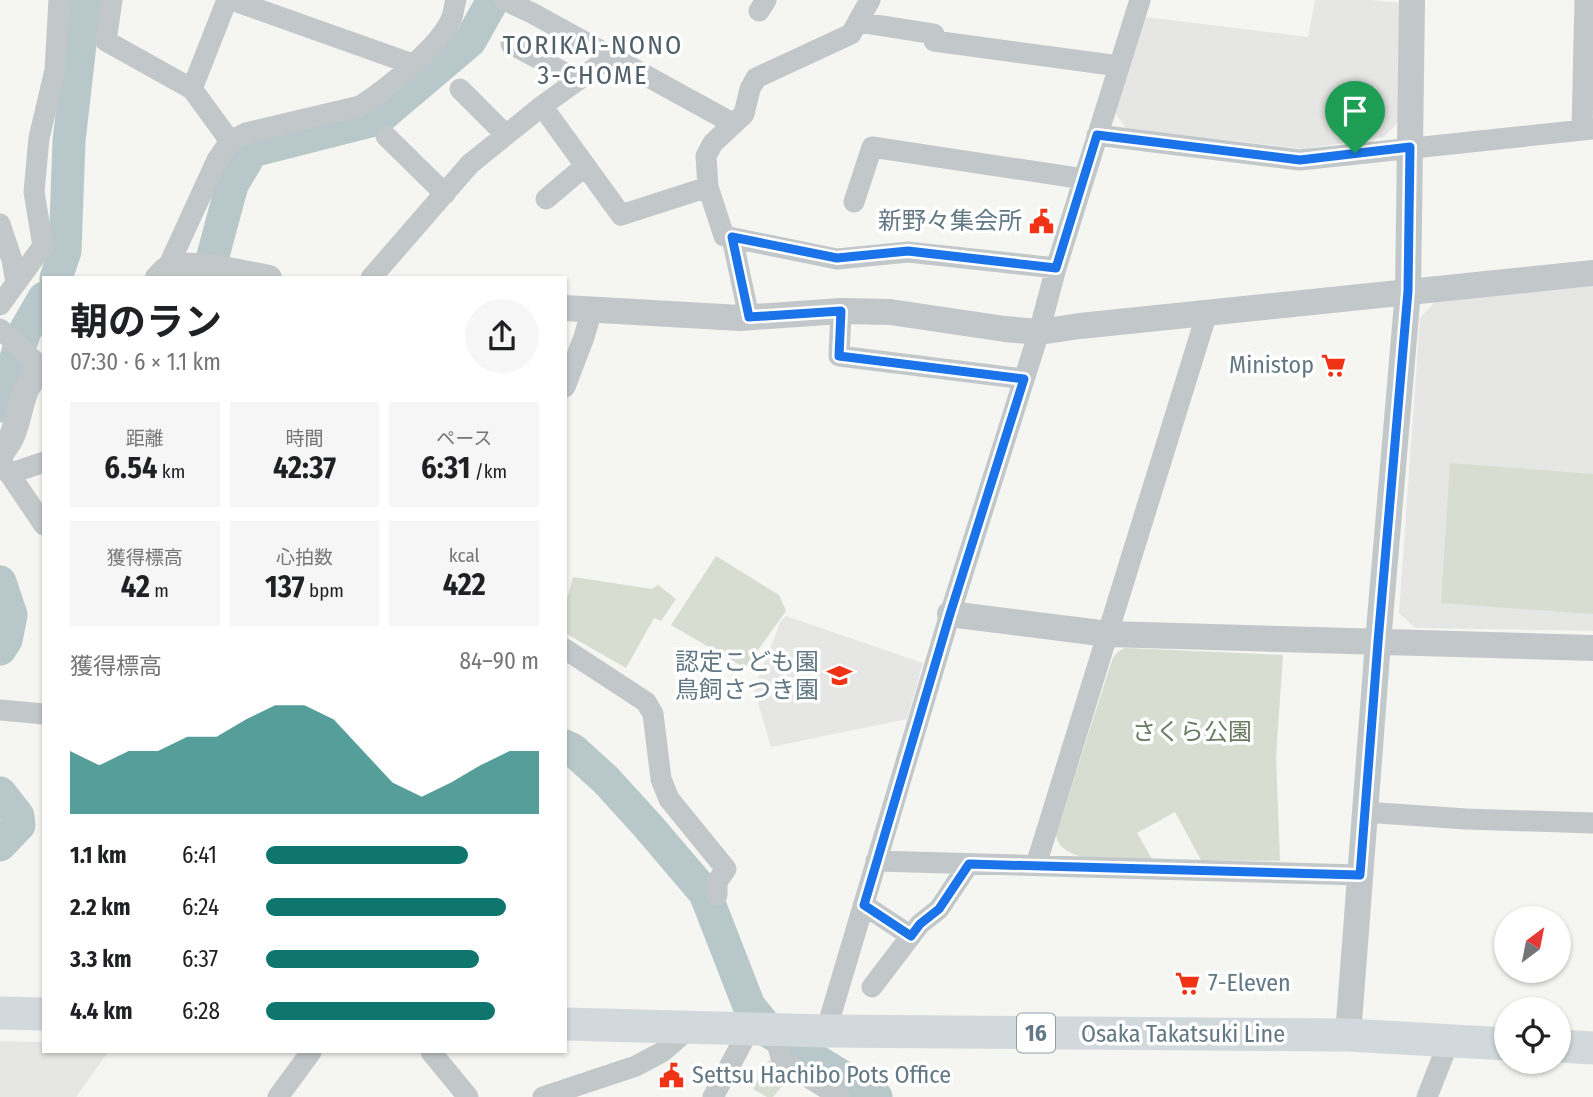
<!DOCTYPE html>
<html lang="ja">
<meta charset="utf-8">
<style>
:root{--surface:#fff;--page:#f6f6f6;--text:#202124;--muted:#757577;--accent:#0f766e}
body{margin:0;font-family:"Fira Sans Condensed","Noto Sans JP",sans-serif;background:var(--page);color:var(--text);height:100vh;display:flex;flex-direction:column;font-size:26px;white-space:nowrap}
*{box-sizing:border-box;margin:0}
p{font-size:23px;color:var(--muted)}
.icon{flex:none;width:38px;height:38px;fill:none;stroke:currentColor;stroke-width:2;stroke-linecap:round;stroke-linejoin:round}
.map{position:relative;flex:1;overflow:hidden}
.details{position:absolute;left:42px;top:276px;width:525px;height:777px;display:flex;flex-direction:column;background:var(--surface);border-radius:0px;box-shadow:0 2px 5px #0004}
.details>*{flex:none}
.needle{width:46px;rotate:32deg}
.fabs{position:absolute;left:1494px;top:906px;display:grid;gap:14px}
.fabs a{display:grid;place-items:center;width:77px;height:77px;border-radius:50%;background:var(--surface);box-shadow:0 2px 5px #0004;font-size:35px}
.pin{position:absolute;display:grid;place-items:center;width:60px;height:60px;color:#fff;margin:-72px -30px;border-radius:50% 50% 50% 0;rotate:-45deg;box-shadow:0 0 7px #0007}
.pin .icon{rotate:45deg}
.round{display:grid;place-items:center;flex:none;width:74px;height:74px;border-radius:37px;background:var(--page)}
.overview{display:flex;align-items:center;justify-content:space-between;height:119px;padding:0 28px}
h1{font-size:38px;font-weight:700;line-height:52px}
.figures{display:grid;grid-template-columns:repeat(3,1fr);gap:10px;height:119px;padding:7px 28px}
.figures div{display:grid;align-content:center;border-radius:0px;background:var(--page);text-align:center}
.figures b{font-size:30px;font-weight:700}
.figures small{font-size:19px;font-weight:400}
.figures p{font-size:19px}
.chart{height:196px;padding:14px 28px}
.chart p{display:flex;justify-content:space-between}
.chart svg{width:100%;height:126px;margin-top:7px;fill:var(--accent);opacity:.7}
ul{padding:0 28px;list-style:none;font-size:23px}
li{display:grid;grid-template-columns:112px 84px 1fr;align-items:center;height:52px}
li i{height:18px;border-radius:9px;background:var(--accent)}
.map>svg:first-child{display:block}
</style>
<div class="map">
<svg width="1593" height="1097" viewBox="0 0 1593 1097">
<rect width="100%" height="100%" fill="#f5f5f1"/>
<path fill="#e6e6e4" d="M 1315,0 L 1370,0 L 1401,3 L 1398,122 L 1384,137 L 1303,149 L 1126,128 L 1115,113 L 1145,17 L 1308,37 Z
M 1593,286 L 1593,631 L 1415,628 L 1399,613 L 1420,318 L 1435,302 Z
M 786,616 L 923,663 L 907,719 L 771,747 L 754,689 L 781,621 Z
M 0,1041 L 44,1042 L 44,1052 L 108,1052 L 76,1097 L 0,1097 Z"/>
<path fill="#d7ddd1" d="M 1450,463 L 1593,474 L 1593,614 L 1441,603 Z
M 716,556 L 779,595 L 786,611 L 745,668 L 671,625 Z
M 573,577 L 652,589 L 658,585 L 676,599 L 661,621 L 654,618 L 626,668 L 565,633 L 565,607 Z
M 1125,648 L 1283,655 L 1276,757 L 1280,861 L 1201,860 L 1175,812 L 1137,833 L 1152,859 C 1128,859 1061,867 1056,835 L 1111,663 C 1114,655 1117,651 1125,648 Z
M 769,1060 L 791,1075 L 773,1097 L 767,1097 L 753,1089 Z"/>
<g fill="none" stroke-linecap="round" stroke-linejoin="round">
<path stroke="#b8c8ca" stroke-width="33" d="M 56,278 L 65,251 L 69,141 L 85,0
M 207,278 L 232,185 L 252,151 L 378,119 L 470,41 L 493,0
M 0,406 L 25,331 L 44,298
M 0,582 L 11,615 L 6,640 L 0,649
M 565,746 L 573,750 L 606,780 L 647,825 L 705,893 L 749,1006 L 771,1033 L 876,1097
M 0,793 L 18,816 L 19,825 L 0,845"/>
<path stroke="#c2c7c9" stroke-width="21" d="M 112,0 L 106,41 L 192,89 L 230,141
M 232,0 L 412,64
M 504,0 L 532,13 L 734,124
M 759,11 L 766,0
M 858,22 L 934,34 L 934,41 L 1119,66
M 511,44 L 578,80
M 192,89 L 227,0
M 460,89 L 506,135
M 542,106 L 621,215 L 708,187 L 706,156 L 713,143 L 744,114 L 750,89 L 756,78 L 851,34 L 870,0
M 1582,130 L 1585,0
M 1097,135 L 1300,160 L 1593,129
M 386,136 L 445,194
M 708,187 L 724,236 L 837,259 L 908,252 L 1056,268
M 546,199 L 585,166
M 854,202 L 872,147 L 1084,179
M 0,224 L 12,260 L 16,283
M 732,238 L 749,317
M 167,269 L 217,160 L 230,141 L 246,133 L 360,106 C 385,90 442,45 452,17 C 454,11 454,5 456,0
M 371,278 L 470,164 L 542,106 L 610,57
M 0,305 L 43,246 L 34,192 L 39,138 L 55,70 L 59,0
M 841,311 L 839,356 L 1024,379
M 0,329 L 43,369
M 565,387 L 584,337 L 592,310
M 0,460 L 44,525
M 9,474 L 44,462
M 565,649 L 646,702 L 653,714 L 661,779 L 669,799 L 726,869 L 717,882 L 717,895
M 0,710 L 44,714
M 1364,812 L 1466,819 L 1593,823
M 876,861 L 1360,875
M 1036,865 L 1207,313
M 864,905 L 911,936
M 872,987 L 920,924 L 939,909 L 969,864
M 773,1029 L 782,1061 L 840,1097
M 826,1031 L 950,614 L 1039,332 L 1056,268 L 1140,0
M 431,1052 L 468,1097
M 278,1097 L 311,1052
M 543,1097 L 636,1066 L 662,1052 L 691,1027
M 713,1097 L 750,1028
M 1427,1097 L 1449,1041"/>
<path stroke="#c2c7c9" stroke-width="26" d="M 158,278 C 160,276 163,272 166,270 C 183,258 246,274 269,278
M 565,308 L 740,318 L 841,311 L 890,312 L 1005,329 L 1039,332 L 1080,326 L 1593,273
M 0,455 C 3,450 7,445 10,440 C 23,415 18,386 44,368
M 950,614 L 1108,634 L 1593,648
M 1348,1035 L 1378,642 L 1408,291 L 1412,0"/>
<path stroke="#d2d9dc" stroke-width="33" d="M 0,1013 L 44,1014
M 565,1024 L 826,1031 L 1348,1035 L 1507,1044
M 1559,1046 L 1593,1048"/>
</g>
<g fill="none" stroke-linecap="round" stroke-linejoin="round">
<defs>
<path id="route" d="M 1097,135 L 1300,160 L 1410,147 L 1408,291 L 1378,642 L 1360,875 L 969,864 L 939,909 L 920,924 L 911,936 L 864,905 L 950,614 L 1024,379 L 839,356 L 841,311 L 749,317 L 732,237 L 837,258 L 908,251 L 1056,268 Z"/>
</defs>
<use href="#route" stroke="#fff" stroke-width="14"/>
<use href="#route" stroke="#1a73e8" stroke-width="9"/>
</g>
<defs>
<symbol id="civic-bare" viewBox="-9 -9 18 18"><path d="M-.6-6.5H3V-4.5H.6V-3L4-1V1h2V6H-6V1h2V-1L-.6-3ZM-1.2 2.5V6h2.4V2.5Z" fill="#f03315" stroke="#fff" stroke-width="2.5" paint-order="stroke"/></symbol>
<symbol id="supermarket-bare" viewBox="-9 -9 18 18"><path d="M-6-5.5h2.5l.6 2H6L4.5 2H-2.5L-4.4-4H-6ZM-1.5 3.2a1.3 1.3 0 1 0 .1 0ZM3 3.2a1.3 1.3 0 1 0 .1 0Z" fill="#f03315" stroke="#fff" stroke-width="2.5" paint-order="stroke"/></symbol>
<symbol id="school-bare" viewBox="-9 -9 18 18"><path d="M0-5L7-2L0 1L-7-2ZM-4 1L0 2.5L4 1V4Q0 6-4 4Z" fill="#f03315" stroke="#fff" stroke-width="2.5" paint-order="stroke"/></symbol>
</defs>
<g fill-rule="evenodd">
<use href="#civic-bare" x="1024" y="204" width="35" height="35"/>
<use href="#supermarket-bare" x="1316" y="348" width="35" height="35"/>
<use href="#school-bare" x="822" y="658" width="35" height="35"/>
<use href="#supermarket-bare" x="1170" y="966" width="35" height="35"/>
<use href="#civic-bare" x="654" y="1058" width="35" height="35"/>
</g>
<g text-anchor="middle" stroke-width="7" stroke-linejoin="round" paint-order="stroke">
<rect fill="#fff" stroke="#91a0a9" stroke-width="2" x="1017" y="1013.5" width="38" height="39" rx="5"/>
<g font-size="23" font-weight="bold" fill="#627884">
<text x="1036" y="1041">16</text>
</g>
<g font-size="24" fill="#627884" stroke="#fff" text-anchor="end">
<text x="1022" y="229">新野々集会所</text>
<text x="1314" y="373">Ministop</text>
<text x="819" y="670">認定こども園<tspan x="819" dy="28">鳥飼さつき園</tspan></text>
<text x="1208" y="991" text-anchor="start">7-Eleven</text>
<text x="692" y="1083" text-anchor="start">Settsu Hachibo Pots Office</text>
</g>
<g font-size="24" fill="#697b61" stroke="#fff">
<text x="1192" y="740">さくら公園</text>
</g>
<g font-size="24" fill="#627884" stroke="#fff">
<text x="1183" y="1042">Osaka Takatsuki Line</text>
</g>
<g font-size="26" letter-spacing="2" fill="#506069" stroke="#fff">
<text x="593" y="54">TORIKAI-NONO<tspan x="593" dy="30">3-CHOME</tspan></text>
</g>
</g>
</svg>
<div class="fabs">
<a><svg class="needle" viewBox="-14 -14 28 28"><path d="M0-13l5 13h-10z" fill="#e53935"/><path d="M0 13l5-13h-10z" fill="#757577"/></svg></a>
<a><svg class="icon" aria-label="locate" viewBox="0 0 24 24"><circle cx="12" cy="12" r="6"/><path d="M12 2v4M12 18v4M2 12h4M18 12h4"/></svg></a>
</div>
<div class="pin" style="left:1355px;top:153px;background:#1e9e55"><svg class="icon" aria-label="arrive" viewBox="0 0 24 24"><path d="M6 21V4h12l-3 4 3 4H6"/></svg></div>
<section class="details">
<div class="overview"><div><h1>朝のラン</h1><p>07:30 · 6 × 1.1 km</p></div><a class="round"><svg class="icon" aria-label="share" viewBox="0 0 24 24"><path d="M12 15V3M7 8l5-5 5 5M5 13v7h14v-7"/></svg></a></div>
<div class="figures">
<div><p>距離</p><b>6.54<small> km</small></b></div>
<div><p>時間</p><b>42:37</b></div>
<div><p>ペース</p><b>6:31<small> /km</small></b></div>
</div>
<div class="figures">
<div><p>獲得標高</p><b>42<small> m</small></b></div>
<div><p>心拍数</p><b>137<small> bpm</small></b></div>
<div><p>kcal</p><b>422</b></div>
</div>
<div class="chart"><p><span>獲得標高</span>84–90 m</p>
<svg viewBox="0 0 160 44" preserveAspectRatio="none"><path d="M0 44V22L10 27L20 22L30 22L40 17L50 17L60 11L70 6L80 6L90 11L100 22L110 33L120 38L130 33L140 27L150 22L160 22V44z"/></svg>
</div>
<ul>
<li><b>1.1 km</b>6:41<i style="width:74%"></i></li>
<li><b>2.2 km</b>6:24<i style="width:88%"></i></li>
<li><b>3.3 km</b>6:37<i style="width:78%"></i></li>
<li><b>4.4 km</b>6:28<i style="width:84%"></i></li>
</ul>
</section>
</div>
